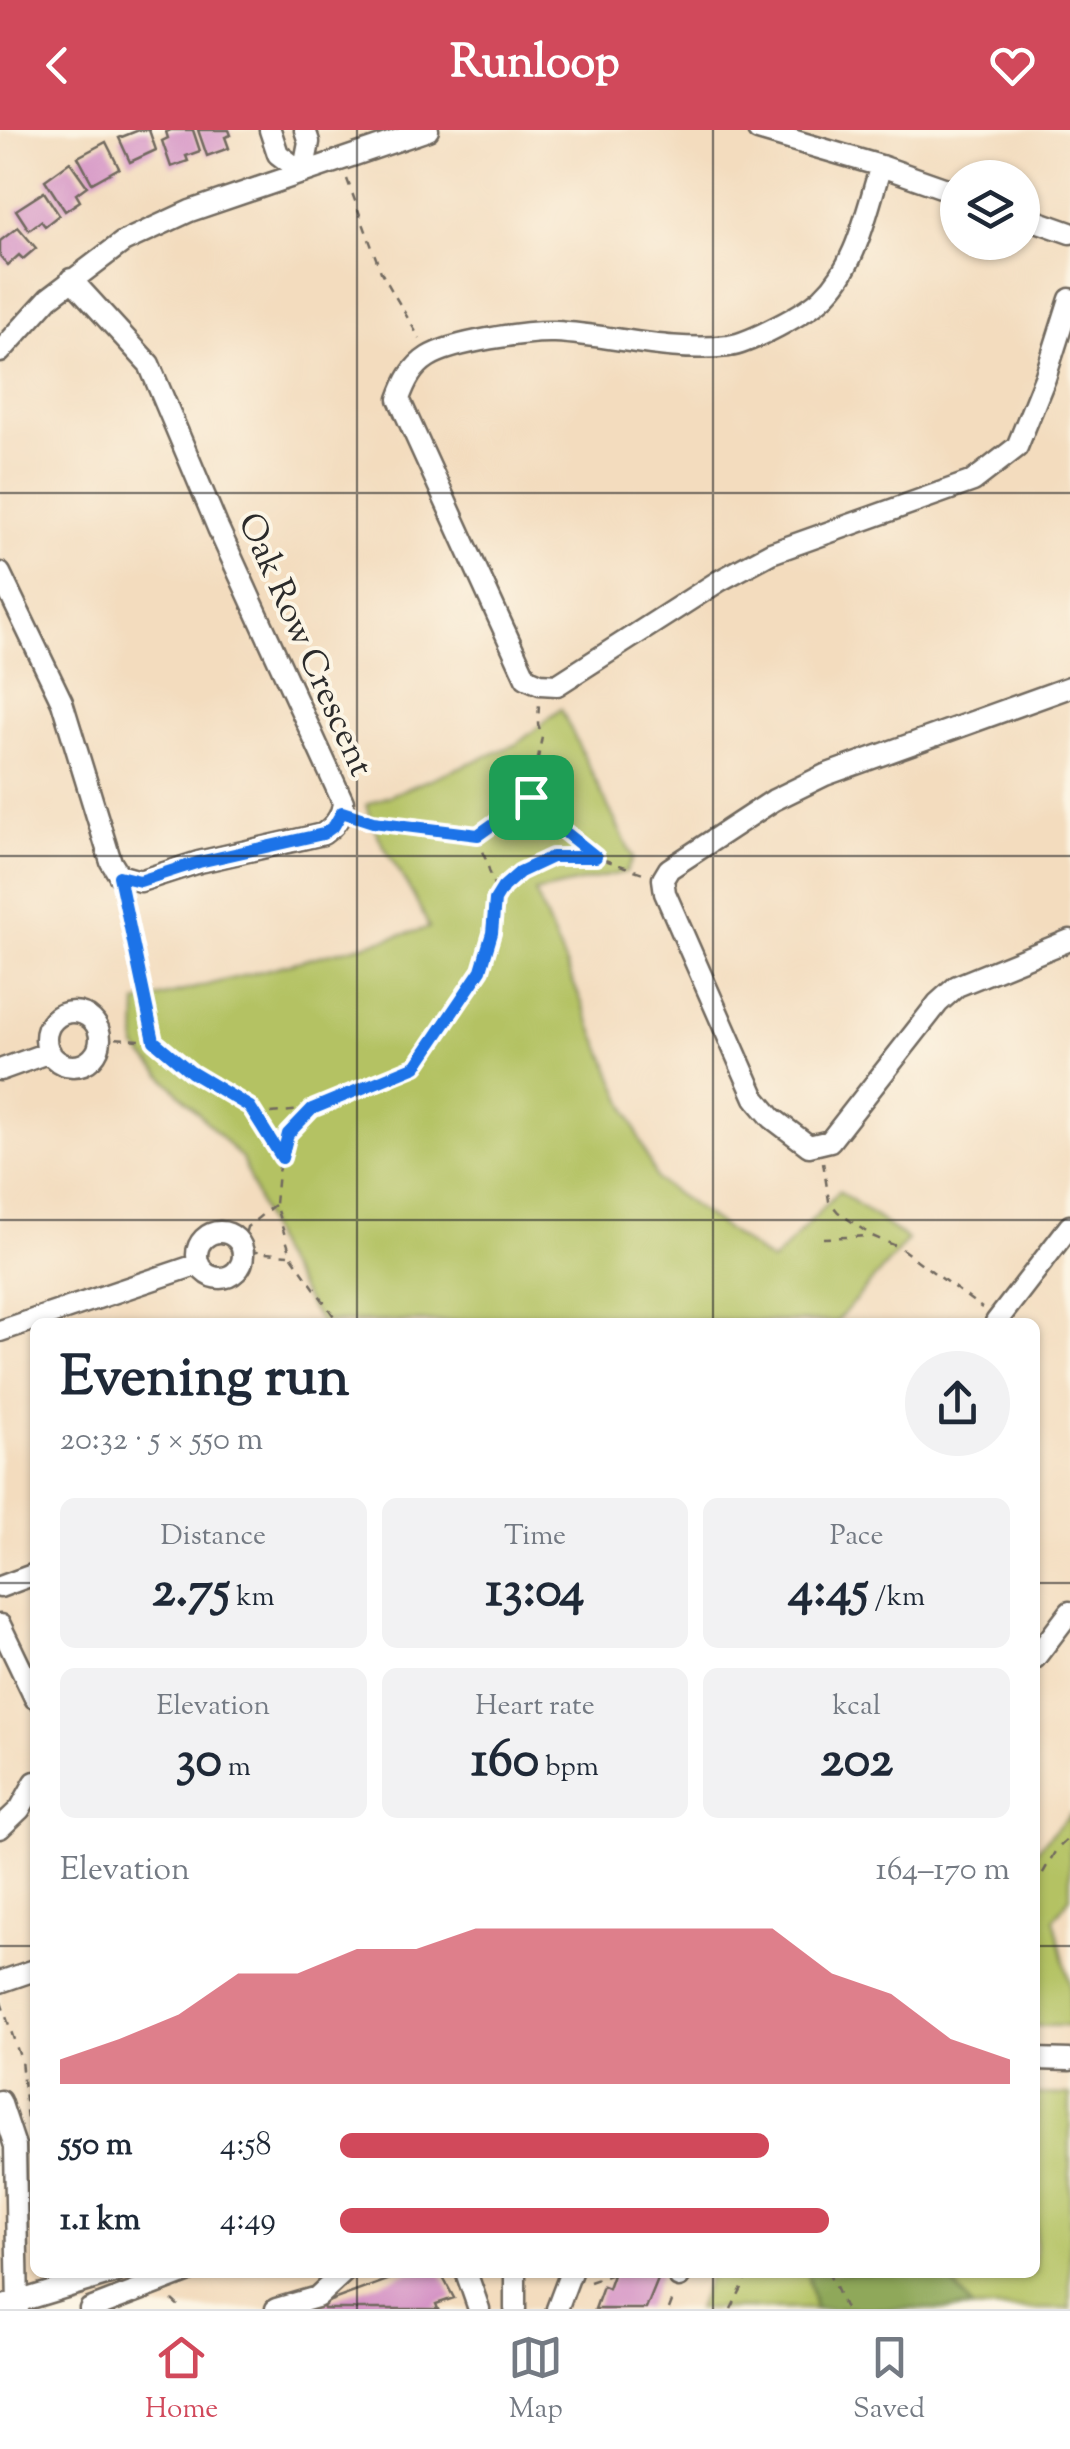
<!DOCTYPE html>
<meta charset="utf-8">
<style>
:root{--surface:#fff;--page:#f2f2f3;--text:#1f2937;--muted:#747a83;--line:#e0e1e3;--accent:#d1495b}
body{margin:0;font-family:"Sorts Mill Goudy",serif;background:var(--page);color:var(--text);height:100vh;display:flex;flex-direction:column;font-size:38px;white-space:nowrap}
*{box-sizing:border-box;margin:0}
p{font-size:32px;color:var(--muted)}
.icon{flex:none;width:55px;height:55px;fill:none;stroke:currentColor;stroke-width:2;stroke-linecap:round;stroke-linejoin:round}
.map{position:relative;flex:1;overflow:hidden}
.drawer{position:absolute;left:30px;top:1188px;width:1010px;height:960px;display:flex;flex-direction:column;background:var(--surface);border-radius:15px;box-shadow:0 2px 8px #0004}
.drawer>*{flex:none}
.fabs{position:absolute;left:940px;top:30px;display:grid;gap:20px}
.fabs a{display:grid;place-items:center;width:100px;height:100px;border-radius:50%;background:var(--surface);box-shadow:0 2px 8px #0004;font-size:50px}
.pin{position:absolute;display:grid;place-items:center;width:85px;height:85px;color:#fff;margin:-42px;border-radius:20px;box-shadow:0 5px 15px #0006}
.round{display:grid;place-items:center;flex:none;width:105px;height:105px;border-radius:52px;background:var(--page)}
.summary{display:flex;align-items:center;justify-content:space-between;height:170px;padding:0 30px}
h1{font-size:55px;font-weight:700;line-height:75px}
.figures{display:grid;grid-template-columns:repeat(3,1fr);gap:15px;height:170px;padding:10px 30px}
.figures div{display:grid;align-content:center;border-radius:15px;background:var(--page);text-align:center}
.figures b{font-size:50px;font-weight:700}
.figures small{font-size:28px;font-weight:400}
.figures p{font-size:28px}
.chart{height:280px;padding:20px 30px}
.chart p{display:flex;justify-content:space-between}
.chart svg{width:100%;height:180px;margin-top:10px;fill:var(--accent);opacity:.7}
ul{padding:0 30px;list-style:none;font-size:32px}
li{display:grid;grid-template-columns:160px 120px 1fr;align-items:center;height:75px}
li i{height:25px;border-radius:12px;background:var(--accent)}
header{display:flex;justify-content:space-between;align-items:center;height:130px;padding:0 30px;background:var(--accent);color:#fff;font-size:45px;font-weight:700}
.tabs{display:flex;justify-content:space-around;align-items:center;height:140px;border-top:2px solid var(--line);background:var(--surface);font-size:28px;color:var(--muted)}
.tabs a{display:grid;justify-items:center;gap:5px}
.tabs .selected{color:var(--accent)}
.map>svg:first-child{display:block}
</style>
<header><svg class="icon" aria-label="back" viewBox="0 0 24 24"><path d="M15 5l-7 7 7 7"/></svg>Runloop<svg class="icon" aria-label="heart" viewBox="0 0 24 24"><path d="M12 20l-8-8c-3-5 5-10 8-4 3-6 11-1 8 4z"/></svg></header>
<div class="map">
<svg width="1070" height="2179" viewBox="0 0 1070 2179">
<rect width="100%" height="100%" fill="#fcf5e5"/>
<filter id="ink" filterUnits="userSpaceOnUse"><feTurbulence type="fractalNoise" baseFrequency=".01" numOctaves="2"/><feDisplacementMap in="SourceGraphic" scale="20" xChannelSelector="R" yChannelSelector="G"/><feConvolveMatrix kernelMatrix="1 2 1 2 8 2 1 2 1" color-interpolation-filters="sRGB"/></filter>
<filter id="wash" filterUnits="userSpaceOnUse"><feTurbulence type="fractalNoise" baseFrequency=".0048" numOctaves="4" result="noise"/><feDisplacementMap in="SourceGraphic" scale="40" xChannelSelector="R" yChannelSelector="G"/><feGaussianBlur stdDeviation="2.25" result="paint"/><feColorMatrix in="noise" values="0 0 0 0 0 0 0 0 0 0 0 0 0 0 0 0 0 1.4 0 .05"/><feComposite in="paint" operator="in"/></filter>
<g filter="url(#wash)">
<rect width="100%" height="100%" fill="#f3dcbe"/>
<path fill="#b4c264" stroke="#707648" stroke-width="2.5" d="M 561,579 L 633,728 L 626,742 L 535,762 L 657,1050 L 772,1132 L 839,1061 L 908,1110 L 836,1192 L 320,1192 L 278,1123 L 242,1029 L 136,918 L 137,873 L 429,798 C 412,754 379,720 366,675 L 517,614 Z
M 1070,1684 L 1070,1767 L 1054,1789 L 1070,1855 L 1070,1896 L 1035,1896 L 1035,1722 Z
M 1035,1964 L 1070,1965 L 1070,2179 L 972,2179 L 946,2143 L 1035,2142 Z
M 711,2142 L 807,2143 L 815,2179 L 697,2179 Z"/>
<path fill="#8fa85a" stroke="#5d6a42" stroke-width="2.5" d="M 807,2143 L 946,2143 L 972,2179 L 815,2179 Z"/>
<g id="blocks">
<path fill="#d695c6" d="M 139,0 L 149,0 L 156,20 L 130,32 L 119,8 Z
M 171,0 L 193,0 L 200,21 L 186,26 L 188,31 L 171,37 L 162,11 L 168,8 L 166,2 Z
M 198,0 L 229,0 L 231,5 L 225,7 L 229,18 L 207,26 Z
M 106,12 L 119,38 L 92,53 L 78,27 Z
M 70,32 L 87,56 L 76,64 L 80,71 L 65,81 L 45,50 Z
M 44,62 L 59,85 L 45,96 L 41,91 L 29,100 L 16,80 Z
M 18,97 L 36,118 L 23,129 L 19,125 L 8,135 L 0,126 L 0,111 Z
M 409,2142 L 440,2142 L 454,2168 L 436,2174 L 438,2179 L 324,2179 L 322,2174 Z
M 614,2142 L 661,2142 L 646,2179 L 595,2179 L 603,2157 L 608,2159 Z"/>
</g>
</g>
<g filter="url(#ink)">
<use href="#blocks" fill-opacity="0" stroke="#71695e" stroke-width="2.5"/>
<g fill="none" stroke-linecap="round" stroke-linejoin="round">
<defs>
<path id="minor" d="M 270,0 L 278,24 L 303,43 L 309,12 L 305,0
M 758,0 L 881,36 L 958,63
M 881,36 C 867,78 857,136 823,167 C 807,183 750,213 729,216 C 669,223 613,205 555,202 C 527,201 452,212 428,227 C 412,237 405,252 399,269 L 526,548 L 540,554 L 557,555 L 719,451 L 771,423 L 973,351 L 1017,317 L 1045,248 L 1070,169
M 1022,86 L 1070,103
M 0,222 L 49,168 L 123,112 L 190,81 L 428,0
M 0,443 L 62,572 L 111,732 L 119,745 L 140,751 L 199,732 L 323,704 C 335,695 342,687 343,672 L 218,398 L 149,234 L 71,149
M 1070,557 L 825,645 L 774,670 L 669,739 L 663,749 L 665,763 L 755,968 L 772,988 L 809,1016 L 830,1011 L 938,873 L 957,856 L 1070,810
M46 909a27 27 0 1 1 54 0a27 27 0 1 1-54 0Z
M 0,940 L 50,922
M197 1125a23 23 0 1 1 46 0a23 23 0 1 1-46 0Z
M 996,1192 L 1070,1096
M 0,1201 L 199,1134
M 0,1457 L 35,1444
M 0,1495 L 35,1568
M 1035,1528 L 1070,1482
M 0,1698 L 20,1679 L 35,1652
M 0,1852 L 35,1840
M 1035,1929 L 1070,1930
M 0,1971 L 15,2016 L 18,2179
M 466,2142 L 479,2179
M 515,2142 L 515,2179
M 679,2147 L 680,2142
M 0,2177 L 116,2142
M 90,2179 L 187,2142
M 276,2179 L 317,2167 L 344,2142
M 557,2179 L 571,2142"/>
</defs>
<use href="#minor" stroke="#71695e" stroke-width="25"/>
<path stroke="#71695e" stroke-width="2.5" stroke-dasharray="8 8" stroke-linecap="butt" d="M 347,49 L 381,142 L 420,209
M 532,668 L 550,690 L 596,727 L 643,743
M 361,688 L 477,705
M 124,766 L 154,911 L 191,942 L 260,984 L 312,979 L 416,936 L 481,841 L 492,803 L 496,762 L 478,705 L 531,667 L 542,606 L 538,594 L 539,573
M 497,767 C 521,729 553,727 594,727
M 100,907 L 153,911
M 251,979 L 281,1027
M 311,980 L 288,1004 L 278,1042 L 275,1074 L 291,1125 L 338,1192
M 823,1032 L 829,1071 L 838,1082 L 872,1106 L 899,1117 L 982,1178
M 274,1075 L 247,1097 L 242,1117 L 256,1122 L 288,1125
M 823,1108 L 870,1106
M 1035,1757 L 1056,1720 L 1070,1707
M 1,1872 L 21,1930 L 27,1990
M 1035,1891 L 1046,1896
M 828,2142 L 845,2179
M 590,2152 L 613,2144
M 172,2170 L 182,2179
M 669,2179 L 674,2166
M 731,2179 L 750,2142"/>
<use href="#minor" stroke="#fff" stroke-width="20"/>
</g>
</g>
<g fill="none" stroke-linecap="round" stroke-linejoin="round" filter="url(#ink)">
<defs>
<path id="route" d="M 531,667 L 550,690 L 596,727 L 552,727 L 520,742 L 503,757 L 495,770 L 492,803 L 481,840 L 416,936 L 312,979 L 288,1004 L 282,1028 L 250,977 L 191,942 L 154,911 L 119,746 L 140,751 L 199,732 L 323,704 L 334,696 L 342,682 L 373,692 L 478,705 Z"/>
</defs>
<use href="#route" stroke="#fff" stroke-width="20"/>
<use href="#route" stroke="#1a73e8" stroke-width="12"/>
</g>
<path fill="none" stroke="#2b2b2b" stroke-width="2.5" stroke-opacity="0.55" d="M 357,0 L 357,1192M 713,0 L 713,1192M 0,363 L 1070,363M 0,726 L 1070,726M 0,1090 L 1070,1090M 0,1453 L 35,1453M 1035,1453 L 1070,1453M 0,1816 L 35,1816M 1035,1816 L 1070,1816M 357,2142 L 357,2179M 713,2142 L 713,2179"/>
<g text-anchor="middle" stroke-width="8" stroke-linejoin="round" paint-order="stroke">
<g font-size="35" fill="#2b2b2b" stroke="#fcf5e5">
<text transform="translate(307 514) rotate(66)" y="12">Oak Row Crescent</text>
</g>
</g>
</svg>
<div class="fabs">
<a><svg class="icon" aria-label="layers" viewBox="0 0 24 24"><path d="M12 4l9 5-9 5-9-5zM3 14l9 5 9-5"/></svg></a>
</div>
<div class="pin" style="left:531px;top:667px;background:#1e9e55"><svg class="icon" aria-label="arrive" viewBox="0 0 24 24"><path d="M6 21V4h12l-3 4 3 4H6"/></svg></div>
<section class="drawer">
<div class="summary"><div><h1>Evening run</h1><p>20:32 · 5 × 550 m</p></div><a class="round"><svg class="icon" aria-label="share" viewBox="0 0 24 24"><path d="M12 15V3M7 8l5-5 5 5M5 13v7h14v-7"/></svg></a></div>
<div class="figures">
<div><p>Distance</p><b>2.75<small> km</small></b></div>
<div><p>Time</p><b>13:04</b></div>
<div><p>Pace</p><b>4:45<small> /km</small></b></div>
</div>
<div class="figures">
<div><p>Elevation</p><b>30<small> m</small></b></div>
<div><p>Heart rate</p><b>160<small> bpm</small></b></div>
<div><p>kcal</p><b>202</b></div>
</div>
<div class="chart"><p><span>Elevation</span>164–170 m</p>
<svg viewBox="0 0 160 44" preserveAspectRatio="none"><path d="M0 44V38L10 33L20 27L30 17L40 17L50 11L60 11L70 6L80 6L90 6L100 6L110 6L120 6L130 17L140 22L150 33L160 38V44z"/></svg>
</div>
<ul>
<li><b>550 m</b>4:58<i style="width:64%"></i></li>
<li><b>1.1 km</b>4:49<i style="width:73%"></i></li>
</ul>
</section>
</div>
<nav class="tabs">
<a class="selected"><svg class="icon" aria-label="home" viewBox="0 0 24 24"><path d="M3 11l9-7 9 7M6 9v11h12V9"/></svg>Home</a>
<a><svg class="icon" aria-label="map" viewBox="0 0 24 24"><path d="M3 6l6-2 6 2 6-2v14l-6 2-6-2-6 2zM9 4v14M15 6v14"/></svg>Map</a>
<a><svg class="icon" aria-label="saved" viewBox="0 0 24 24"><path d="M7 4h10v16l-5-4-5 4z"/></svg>Saved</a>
</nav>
